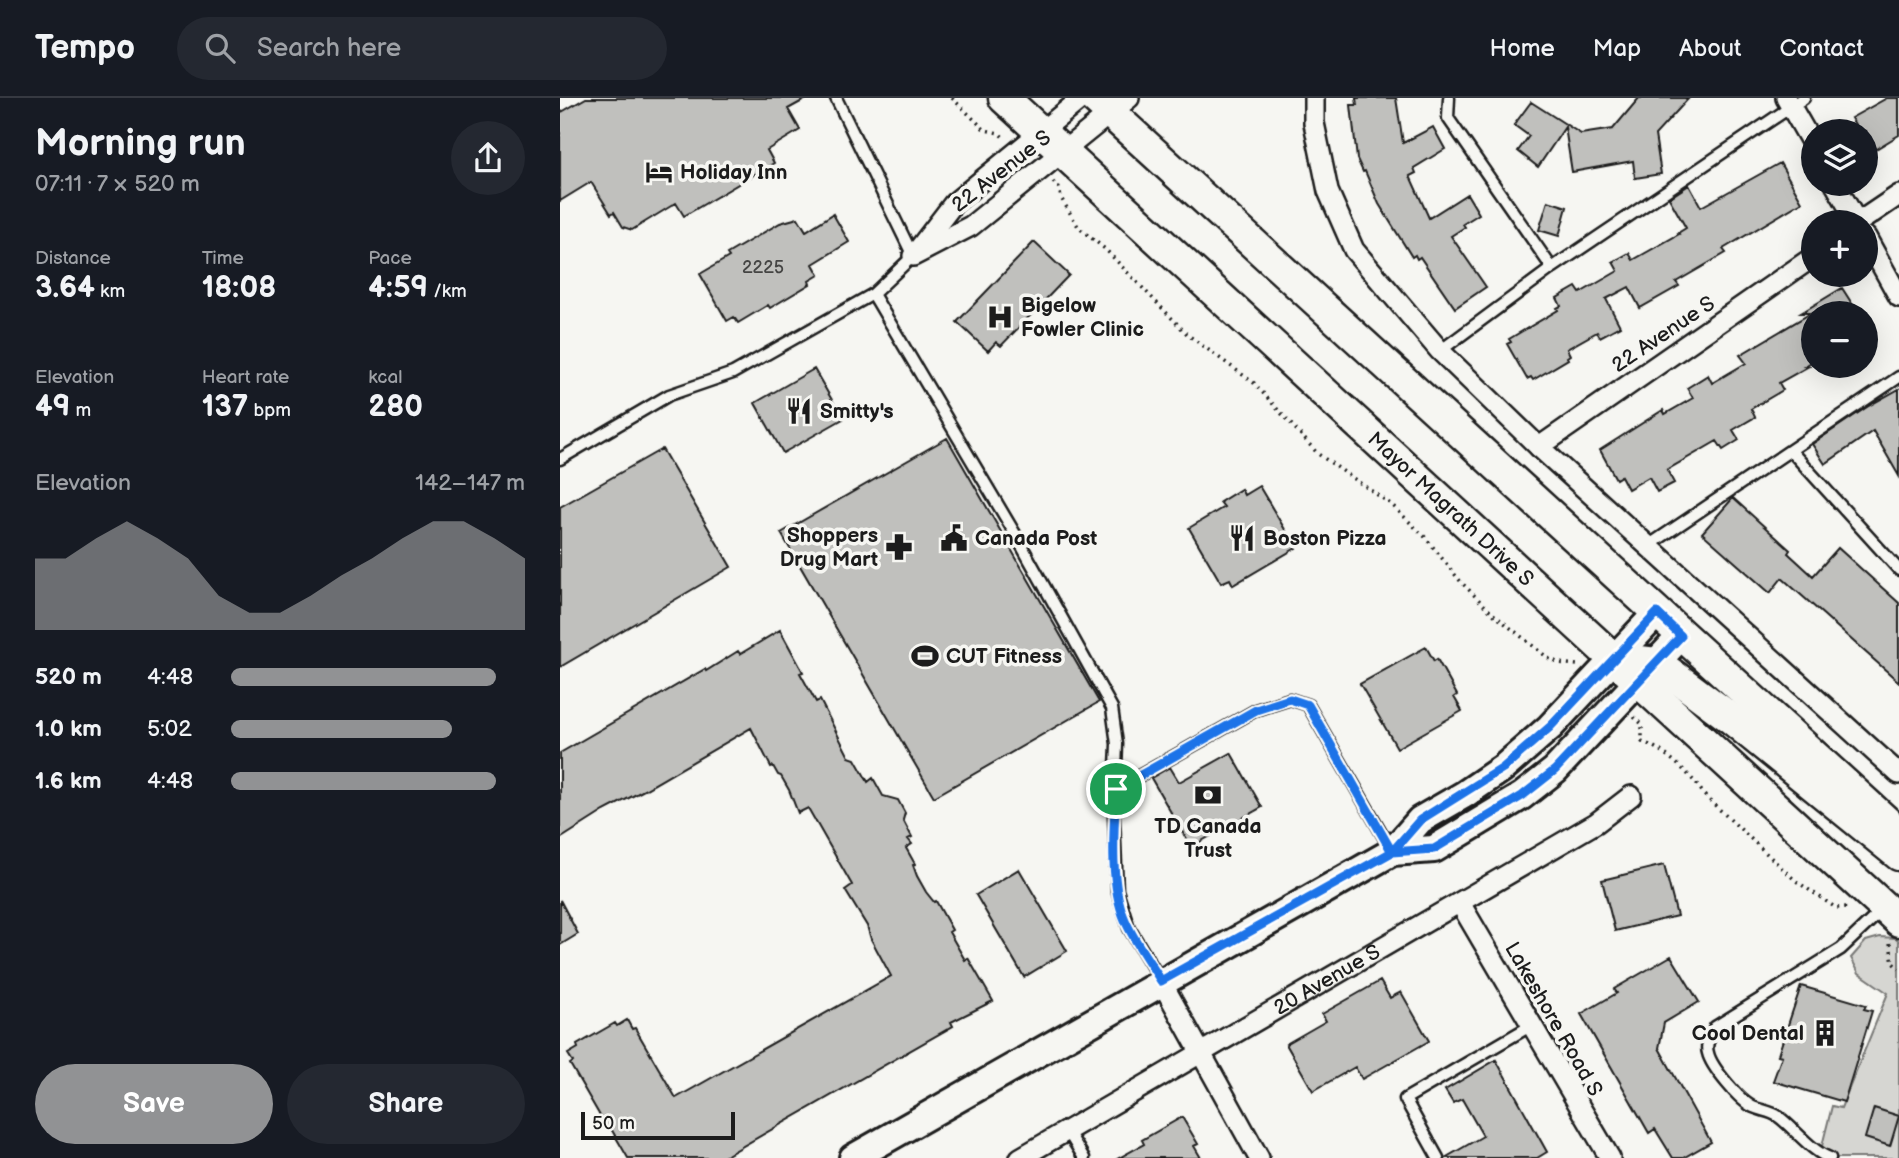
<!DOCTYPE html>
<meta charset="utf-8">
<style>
:root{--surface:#171b24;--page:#242831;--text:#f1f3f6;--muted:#9ea1a6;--line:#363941;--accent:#919294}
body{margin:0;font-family:"Balsamiq Sans",sans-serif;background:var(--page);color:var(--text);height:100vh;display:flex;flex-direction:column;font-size:26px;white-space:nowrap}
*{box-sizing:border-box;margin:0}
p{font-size:23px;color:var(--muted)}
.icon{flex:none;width:38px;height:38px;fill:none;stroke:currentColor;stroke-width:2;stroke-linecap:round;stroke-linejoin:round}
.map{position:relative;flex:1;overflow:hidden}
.details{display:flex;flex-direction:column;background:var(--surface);width:560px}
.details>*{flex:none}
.controls{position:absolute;left:1241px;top:21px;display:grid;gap:14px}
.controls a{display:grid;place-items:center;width:77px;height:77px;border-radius:50%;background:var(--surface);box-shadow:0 7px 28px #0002;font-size:35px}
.scale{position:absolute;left:21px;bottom:18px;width:154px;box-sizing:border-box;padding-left:7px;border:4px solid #1c1c1c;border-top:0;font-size:19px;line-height:24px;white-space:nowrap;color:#1c1c1c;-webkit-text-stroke:5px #f6f6f2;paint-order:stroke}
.pin{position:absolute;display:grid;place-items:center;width:60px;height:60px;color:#fff;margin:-30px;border:4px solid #fff;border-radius:50%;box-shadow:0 2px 7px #0007}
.round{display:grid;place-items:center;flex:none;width:74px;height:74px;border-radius:37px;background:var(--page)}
.head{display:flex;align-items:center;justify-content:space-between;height:119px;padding:0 35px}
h1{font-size:38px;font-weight:600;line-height:52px}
.figures{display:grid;grid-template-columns:repeat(3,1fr);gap:10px;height:119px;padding:7px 35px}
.figures div{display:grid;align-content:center}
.figures b{font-size:30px;font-weight:600}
.figures small{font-size:19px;font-weight:400}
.figures p{font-size:19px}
.chart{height:196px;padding:14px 35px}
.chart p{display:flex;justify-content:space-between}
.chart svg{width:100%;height:126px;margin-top:7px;fill:var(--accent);opacity:.7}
.action{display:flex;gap:14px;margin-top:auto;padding:14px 35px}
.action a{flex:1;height:80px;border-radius:42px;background:var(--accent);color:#fff;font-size:28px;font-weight:600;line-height:80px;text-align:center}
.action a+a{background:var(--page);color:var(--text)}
ul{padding:0 35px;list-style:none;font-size:23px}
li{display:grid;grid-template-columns:112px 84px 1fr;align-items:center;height:52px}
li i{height:18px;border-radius:9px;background:var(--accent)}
header{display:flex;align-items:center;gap:42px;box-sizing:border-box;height:98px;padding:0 35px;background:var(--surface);border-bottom:2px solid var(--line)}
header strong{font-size:33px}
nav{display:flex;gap:38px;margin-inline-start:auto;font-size:24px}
.search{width:490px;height:63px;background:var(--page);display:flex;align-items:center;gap:18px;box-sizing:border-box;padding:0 24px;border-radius:38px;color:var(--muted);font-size:26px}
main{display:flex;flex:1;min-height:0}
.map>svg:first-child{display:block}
</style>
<header>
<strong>Tempo</strong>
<div class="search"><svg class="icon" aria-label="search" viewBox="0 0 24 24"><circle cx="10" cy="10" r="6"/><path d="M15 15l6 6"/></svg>Search here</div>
<nav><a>Home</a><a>Map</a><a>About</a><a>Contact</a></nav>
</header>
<main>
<section class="details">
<div class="head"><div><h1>Morning run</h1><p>07:11 · 7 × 520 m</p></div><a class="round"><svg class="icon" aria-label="share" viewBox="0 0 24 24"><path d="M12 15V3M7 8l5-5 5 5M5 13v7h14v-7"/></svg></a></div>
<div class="figures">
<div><p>Distance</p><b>3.64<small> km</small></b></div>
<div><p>Time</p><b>18:08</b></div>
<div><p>Pace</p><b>4:59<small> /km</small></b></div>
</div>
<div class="figures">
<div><p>Elevation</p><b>49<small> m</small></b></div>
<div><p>Heart rate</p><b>137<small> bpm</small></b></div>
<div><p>kcal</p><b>280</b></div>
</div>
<div class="chart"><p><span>Elevation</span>142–147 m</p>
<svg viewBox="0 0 160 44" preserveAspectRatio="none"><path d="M0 44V19L10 19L20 12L30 6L40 12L50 19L60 32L70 38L80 38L90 32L100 25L110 19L120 12L130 6L140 6L150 12L160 19V44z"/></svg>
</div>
<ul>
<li><b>520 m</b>4:48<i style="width:90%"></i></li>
<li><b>1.0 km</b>5:02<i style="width:75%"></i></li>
<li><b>1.6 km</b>4:48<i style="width:90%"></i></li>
</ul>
<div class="action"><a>Save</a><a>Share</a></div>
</section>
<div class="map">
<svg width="1339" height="1060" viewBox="0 0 1339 1060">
<rect width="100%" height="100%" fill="#f6f6f2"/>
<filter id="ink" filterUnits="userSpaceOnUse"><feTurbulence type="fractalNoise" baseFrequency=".0143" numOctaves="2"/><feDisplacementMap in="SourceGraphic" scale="14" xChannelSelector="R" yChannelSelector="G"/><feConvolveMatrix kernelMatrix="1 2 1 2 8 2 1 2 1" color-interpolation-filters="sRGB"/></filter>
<g filter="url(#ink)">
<path fill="#d6d6d2" stroke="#797977" stroke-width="2" d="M 1320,839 L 1336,840 L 1339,843 L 1339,1060 L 1259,1060 L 1272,1008 L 1281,1010 L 1328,895 L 1299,875 L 1291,860 L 1306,843 Z"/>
<path fill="#c0c0bd" stroke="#1c1c1c" stroke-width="2" d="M 26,0 L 248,0 L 228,11 L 240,32 L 207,52 L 214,65 L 124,118 L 116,105 L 72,132 L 63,129 L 54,114 L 51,116 L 31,84 L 0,103 L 0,15 Z
M 796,0 L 836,0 L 843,45 L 873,29 L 885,51 L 854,70 L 856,75 L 850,78 L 869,120 L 907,96 L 919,116 L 903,126 L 905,129 L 891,138 L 926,189 L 895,210 L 860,159 L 857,161 L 855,157 L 852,159 L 819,106 L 805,73 L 803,74 L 797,61 L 791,7 L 797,7 Z
M 1079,0 L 1129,0 L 1095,37 L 1101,76 L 1075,80 L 1073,63 L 1012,74 L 1005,29 L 978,69 L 958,53 L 969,38 L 954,27 L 971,4 L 1021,36 L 1053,31 Z
M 1327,0 L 1339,0 L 1339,37 L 1306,57 L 1306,33 L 1299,33 L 1291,20 Z
M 1220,65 L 1242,104 L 1163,151 L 1166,155 L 1116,184 L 1119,188 L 1080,210 L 1069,189 L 1046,201 L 1060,228 L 1040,239 L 1037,234 L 1007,251 L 1010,257 L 1007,259 L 1008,261 L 973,282 L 971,279 L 967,281 L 947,246 L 951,244 L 949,241 L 998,212 L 997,210 L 1001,208 L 997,200 L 1016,189 L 1020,195 L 1058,173 L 1053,164 L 1069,155 L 1073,162 L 1119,136 L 1118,135 L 1126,130 L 1109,100 L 1129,87 L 1141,109 Z
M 988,103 L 1007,109 L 999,138 L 979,132 Z
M 273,116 L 289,144 L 253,166 L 259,177 L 249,183 L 250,186 L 210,210 L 208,207 L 178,225 L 174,219 L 167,223 L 140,176 L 169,159 L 167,156 L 220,125 L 238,120 L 246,133 Z
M 474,144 L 509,177 L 441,248 L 436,244 L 428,253 L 397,224 Z
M 1282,190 L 1298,215 L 1253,215 L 1253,263 L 1245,268 L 1249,268 L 1219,285 L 1223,292 L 1191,311 L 1195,319 L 1173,332 L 1179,342 L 1163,352 L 1157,343 L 1107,372 L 1114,385 L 1097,394 L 1089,379 L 1068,391 L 1061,378 L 1056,381 L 1040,352 L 1103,312 L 1105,316 L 1133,300 L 1127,290 L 1148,277 L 1152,285 L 1186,265 L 1180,257 L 1251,215 L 1241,215 Z
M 254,271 L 283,321 L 223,355 L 195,305 Z
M 1339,291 L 1339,378 L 1313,333 L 1265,366 L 1252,346 L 1307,309 Z
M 387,340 L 539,604 L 374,699 L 221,435 Z
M 102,351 L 171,469 L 0,569 L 0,409 Z
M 699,388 L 736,450 L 673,487 L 670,481 L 661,485 L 629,430 L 664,409 L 660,404 L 681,391 L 684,397 Z
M 1173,400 L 1230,452 L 1228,455 L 1253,478 L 1278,450 L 1339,505 L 1339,584 L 1222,480 L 1210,495 L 1142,435 Z
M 220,532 L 243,574 L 240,575 L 256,604 L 260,602 L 289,659 L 295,661 L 308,684 L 313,680 L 323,698 L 338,702 L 345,715 L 343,722 L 352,739 L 348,741 L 352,746 L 346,750 L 355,766 L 353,767 L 357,778 L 366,794 L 374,804 L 376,803 L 392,832 L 389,834 L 405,862 L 408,860 L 433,903 L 391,924 L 393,928 L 162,1060 L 68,1060 L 50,1029 L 47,1030 L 10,966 L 13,964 L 8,956 L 18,950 L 17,947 L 55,925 L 57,928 L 67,922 L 72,931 L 75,930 L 116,1000 L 331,878 L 311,841 L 307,828 L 285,792 L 292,787 L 248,710 L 238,715 L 229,692 L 221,678 L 218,677 L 213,668 L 211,669 L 191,630 L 86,691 L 44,713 L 0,741 L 0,655 L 145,571 L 146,573 L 178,553 L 180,556 Z
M 866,549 L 874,563 L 877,561 L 897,597 L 894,599 L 902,613 L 837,650 L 800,586 Z
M 671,655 L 702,709 L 631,749 L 591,680 L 610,669 L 619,684 Z
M 1104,767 L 1117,818 L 1055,833 L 1042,782 Z
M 459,771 L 507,853 L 464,879 L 416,797 Z
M 0,802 L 18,836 L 0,847 Z
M 1111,858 L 1139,904 L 1104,925 L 1099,950 L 1151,1044 L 1123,1060 L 1113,1060 L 1095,1031 L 1089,1035 L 1021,916 L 1057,895 L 1054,891 Z
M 820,883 L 830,900 L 841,894 L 869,943 L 802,981 L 795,969 L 753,993 L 726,946 L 766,923 L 762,916 Z
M 1241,888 L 1306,907 L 1304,911 L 1312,913 L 1284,1004 L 1213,983 L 1222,958 L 1218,957 Z
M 936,962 L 987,1054 L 977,1060 L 885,1060 L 923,1038 L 902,1001 L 893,1005 L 885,992 Z
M 1314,1010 L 1339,1018 L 1330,1048 L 1305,1040 Z
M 622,1019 L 638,1046 L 634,1048 L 641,1060 L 559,1060 L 584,1046 L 582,1042 Z"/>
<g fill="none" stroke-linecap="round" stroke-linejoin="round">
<defs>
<path id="lane" d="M 889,0 L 888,20 L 992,170
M 313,196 L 454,434 L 552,610 L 557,646 L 554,718 L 557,792 L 569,830 L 601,883
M 880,253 L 992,170 L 1244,0
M 1231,353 L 1339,472
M 0,361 L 109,297 L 173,275 L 313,196 L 353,158 L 276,0
M 1088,448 L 1339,279
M 556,691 L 696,612 L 730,601 L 748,607 L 832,753
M 507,1032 L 524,1060
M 878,1060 L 845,1001 L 972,927
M 1270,1060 C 1252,1054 1235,1031 1219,1019 C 1211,1013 1202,1013 1193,1009 C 1180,1003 1151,969 1148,955 C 1145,945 1151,938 1155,929 L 1281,851 L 1322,812"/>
<g id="street">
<path d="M 754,0 L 754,25 L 768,93 L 794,152 L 880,253 L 979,349 L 1339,676"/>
<path d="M 1226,0 L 1253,47"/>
<path d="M 1275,86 L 1297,124"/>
<path d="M 1299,124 L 1339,97"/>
<path d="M 1306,139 L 1339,199"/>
<path d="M 357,153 L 394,105 L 522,0"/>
<path d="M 353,158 L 411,128 L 569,0"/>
<path d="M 979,349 L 1253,159"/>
<path d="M 900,805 L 1050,1060"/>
<path d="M 601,883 L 699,1060"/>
<path id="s1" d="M 460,1060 L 1036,725 L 1071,698"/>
</g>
<path id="secondary" d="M 832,754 L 874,751 L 962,698 L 995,672 L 1121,538
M 293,1060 L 832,754 L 860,722 L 905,696 L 943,670 L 990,629 L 1097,515"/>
<g id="primary">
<path id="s2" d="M 444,0 L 1339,823"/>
<path d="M 534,0 L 1339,735"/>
<path d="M 1053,560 L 1097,565 L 1173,622 L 1339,757"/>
</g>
</defs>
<use href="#lane" stroke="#1c1c1c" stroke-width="15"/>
<use href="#street" stroke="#1c1c1c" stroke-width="24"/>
<use href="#secondary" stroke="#1c1c1c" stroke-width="32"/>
<use href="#primary" stroke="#1c1c1c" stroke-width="35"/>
<path stroke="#1c1c1c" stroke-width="3.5" stroke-dasharray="2 5" stroke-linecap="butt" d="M 392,0 L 425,32 L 439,35 L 443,39
M 493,84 L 499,90 L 501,100 L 519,130 L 545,151 L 628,237 L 694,285 L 758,356 L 832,407 L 865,439 L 901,484 L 932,515 L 988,560 L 999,565 L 1017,567
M 1074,619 L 1082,626 L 1082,644 C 1102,649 1134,679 1144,697 L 1236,783 L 1276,810 L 1287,809
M 1330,845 L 1333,865 L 1339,871"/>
<use href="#lane" stroke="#f6f6f2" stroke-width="10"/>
<use href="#street" stroke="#f6f6f2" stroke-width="19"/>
<use href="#secondary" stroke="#f6f6f2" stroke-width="26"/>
<use href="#primary" stroke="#f6f6f2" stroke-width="30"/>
</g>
</g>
<g fill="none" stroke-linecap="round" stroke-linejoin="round" filter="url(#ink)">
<defs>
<path id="route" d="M 556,691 C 554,730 549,785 565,822 C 574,843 589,863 601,883 L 832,754 L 874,751 L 962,698 L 995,672 L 1121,538 L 1097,515 L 990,629 L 943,670 L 860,722 L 832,754 L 748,607 L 730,601 L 696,612 L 556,691"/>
</defs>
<use href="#route" stroke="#fff" stroke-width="14"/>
<use href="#route" stroke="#1a73e8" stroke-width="9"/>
</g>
<defs>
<symbol id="hotel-bare" viewBox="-9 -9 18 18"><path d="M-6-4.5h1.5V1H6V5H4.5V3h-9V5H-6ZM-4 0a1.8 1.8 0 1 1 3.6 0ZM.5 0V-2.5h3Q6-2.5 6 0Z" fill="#1c1c1c" stroke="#f6f6f2" stroke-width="2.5" paint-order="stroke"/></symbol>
<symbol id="hospital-bare" viewBox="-9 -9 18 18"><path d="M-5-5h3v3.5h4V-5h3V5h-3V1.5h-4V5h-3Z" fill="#1c1c1c" stroke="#f6f6f2" stroke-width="2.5" paint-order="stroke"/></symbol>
<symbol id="restaurant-bare" viewBox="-9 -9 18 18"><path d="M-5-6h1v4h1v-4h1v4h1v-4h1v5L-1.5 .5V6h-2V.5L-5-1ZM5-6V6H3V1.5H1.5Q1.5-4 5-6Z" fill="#1c1c1c" stroke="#f6f6f2" stroke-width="2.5" paint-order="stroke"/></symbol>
<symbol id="civic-bare" viewBox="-9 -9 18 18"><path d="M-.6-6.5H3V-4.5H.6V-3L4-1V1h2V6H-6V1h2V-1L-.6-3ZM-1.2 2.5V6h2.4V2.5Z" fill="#1c1c1c" stroke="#f6f6f2" stroke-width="2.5" paint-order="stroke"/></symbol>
<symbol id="pharmacy-bare" viewBox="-9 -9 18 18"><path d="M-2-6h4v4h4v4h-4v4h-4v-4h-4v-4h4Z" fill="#1c1c1c" stroke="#f6f6f2" stroke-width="2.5" paint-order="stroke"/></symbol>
<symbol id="stadium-bare" viewBox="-9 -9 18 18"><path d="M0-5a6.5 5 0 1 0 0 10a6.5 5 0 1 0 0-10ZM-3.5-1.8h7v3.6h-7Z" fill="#1c1c1c" stroke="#f6f6f2" stroke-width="2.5" paint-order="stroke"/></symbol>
<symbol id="bank-bare" viewBox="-9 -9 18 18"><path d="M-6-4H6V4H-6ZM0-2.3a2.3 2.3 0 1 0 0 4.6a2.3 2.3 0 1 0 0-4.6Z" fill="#1c1c1c" stroke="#f6f6f2" stroke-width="2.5" paint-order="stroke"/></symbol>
<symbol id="building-bare" viewBox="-9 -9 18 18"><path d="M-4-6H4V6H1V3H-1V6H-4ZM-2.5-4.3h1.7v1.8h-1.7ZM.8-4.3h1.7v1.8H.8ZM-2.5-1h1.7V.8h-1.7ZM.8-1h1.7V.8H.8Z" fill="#1c1c1c" stroke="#f6f6f2" stroke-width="2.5" paint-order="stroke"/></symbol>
</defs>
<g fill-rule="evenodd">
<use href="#hotel-bare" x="80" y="55" width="38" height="38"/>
<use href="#hospital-bare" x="421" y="200" width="38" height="38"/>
<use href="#restaurant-bare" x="220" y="294" width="38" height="38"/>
<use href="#civic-bare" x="375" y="421" width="38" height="38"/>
<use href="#restaurant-bare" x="663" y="421" width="38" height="38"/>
<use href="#pharmacy-bare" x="320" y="430" width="38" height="38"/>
<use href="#stadium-bare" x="346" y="539" width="38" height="38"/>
<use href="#bank-bare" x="629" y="678" width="38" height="38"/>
<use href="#building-bare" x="1246" y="916" width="38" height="38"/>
</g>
<g text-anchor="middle" stroke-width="7" stroke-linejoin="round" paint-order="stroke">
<g font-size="18" fill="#454544">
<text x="203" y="175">2225</text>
</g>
<g font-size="21" fill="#1c1c1c" stroke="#f6f6f2">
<text transform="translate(441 73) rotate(-38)" y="7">22 Avenue S</text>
<text transform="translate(1103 236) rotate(-34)" y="7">22 Avenue S</text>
<text dy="7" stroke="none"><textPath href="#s2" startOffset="607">Mayor Magrath Drive S</textPath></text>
<text dy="7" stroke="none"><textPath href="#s1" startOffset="355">20 Avenue S</textPath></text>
<text transform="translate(994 921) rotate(60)" y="7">Lakeshore Road S</text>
</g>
<g font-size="21" font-weight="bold" fill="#1c1c1c" stroke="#f6f6f2" text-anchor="start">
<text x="120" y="81">Holiday Inn</text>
<text x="461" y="214">Bigelow<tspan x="461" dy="24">Fowler Clinic</tspan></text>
<text x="260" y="320">Smitty's</text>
<text x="318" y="444" text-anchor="end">Shoppers<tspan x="318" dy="24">Drug Mart</tspan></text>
<text x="415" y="447">Canada Post</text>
<text x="703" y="447">Boston Pizza</text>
<text x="386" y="565">CUT Fitness</text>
<text x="648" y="735" text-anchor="middle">TD Canada<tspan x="648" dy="24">Trust</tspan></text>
<text x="1244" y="942" text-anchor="end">Cool Dental</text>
</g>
</g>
</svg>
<div class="controls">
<a><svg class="icon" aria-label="layers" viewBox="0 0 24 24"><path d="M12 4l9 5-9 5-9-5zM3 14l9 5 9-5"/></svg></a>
<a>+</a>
<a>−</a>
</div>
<div class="scale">50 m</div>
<div class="pin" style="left:556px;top:691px;background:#1e9e55"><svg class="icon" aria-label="arrive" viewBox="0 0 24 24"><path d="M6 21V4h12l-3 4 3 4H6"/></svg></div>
</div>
</main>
